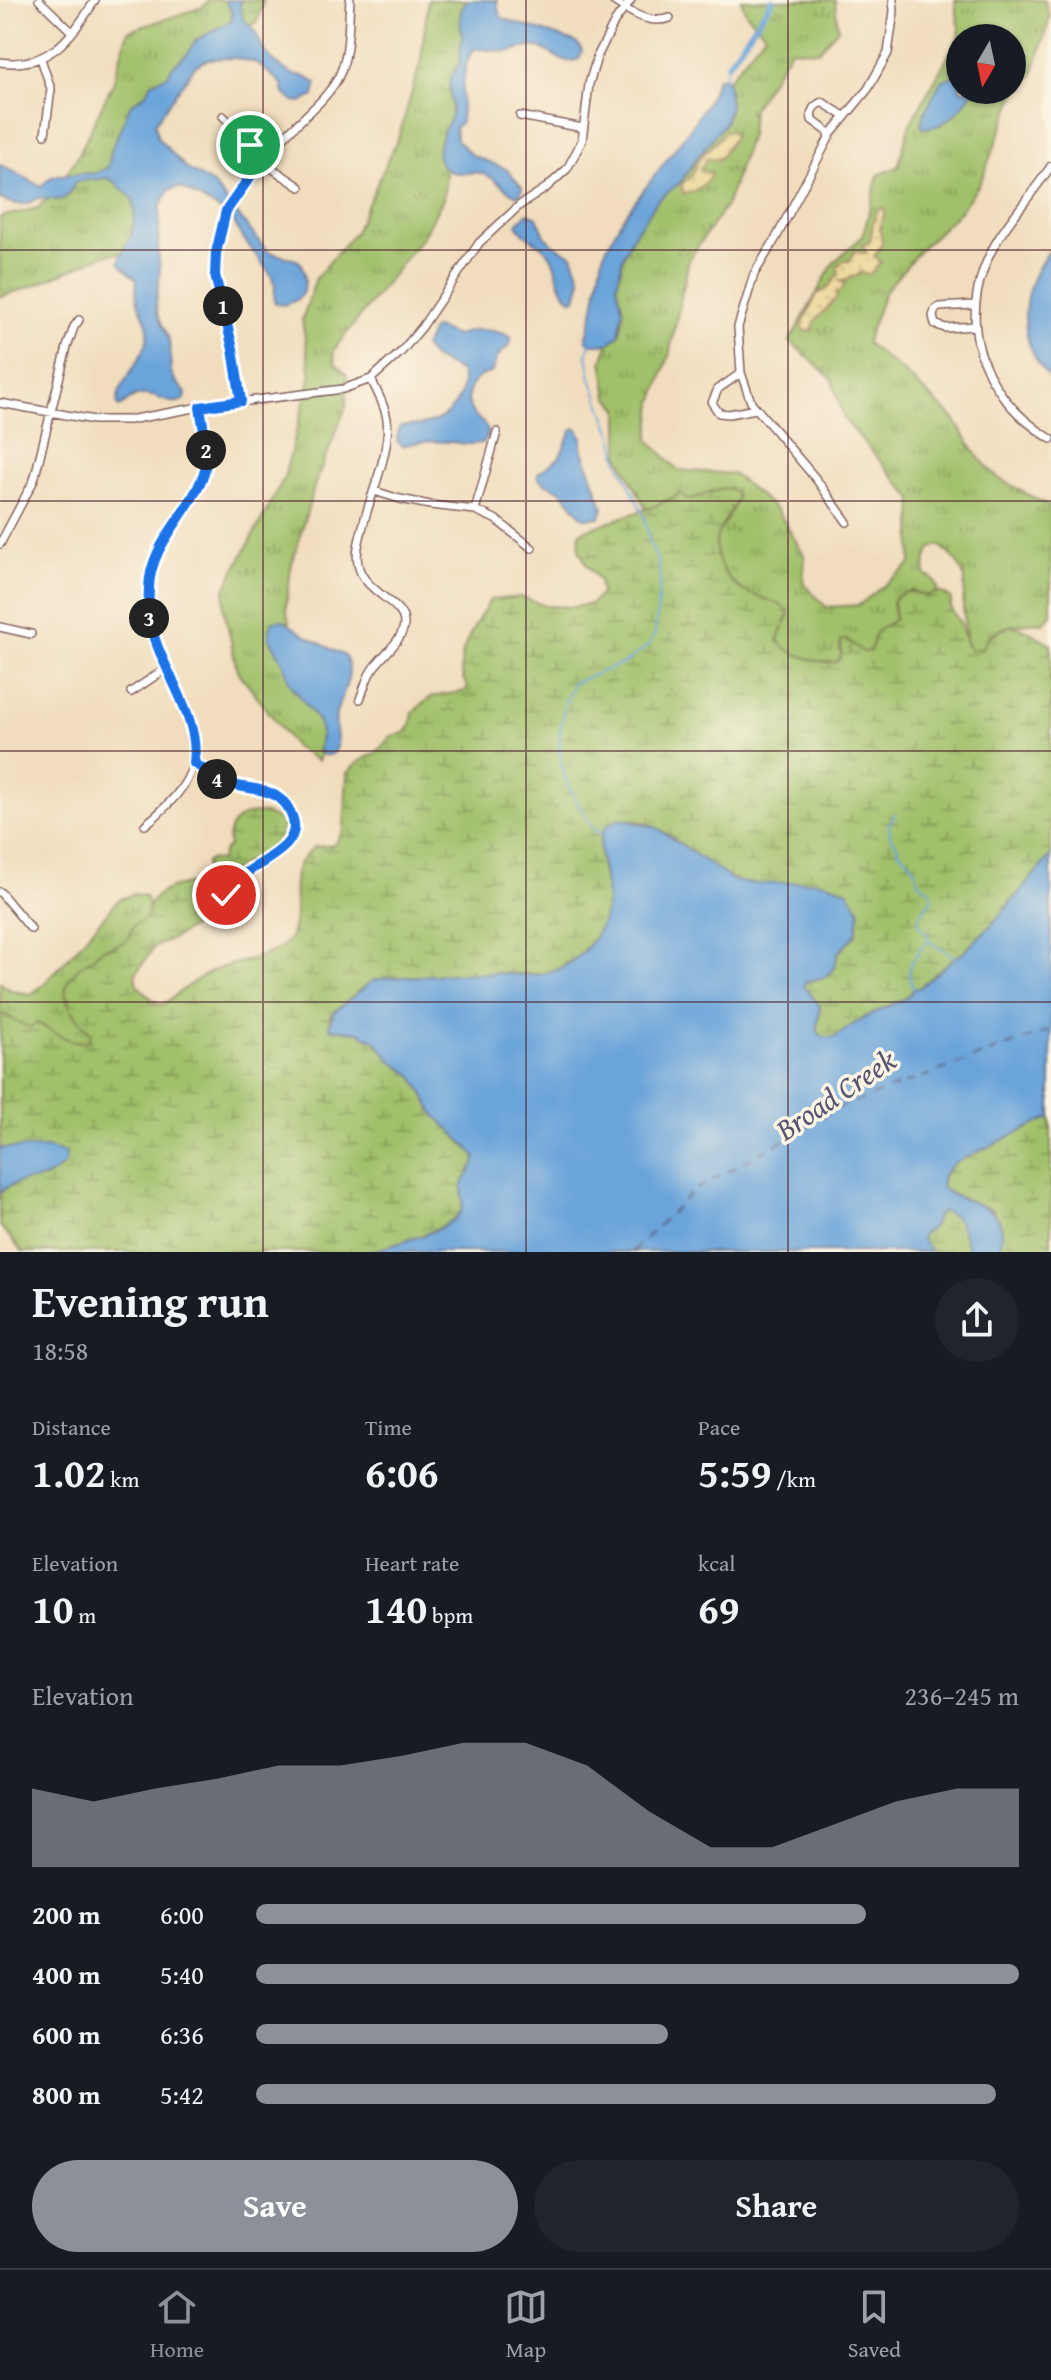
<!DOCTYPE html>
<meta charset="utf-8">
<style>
:root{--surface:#171b24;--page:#20242c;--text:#f1f3f6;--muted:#9ea1a6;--line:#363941;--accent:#8c9099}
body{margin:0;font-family:"Gentium Book Plus",serif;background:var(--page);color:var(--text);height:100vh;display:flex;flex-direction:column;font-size:30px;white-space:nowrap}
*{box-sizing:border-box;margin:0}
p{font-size:26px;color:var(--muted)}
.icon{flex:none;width:44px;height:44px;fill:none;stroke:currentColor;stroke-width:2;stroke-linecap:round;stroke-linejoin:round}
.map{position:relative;height:1252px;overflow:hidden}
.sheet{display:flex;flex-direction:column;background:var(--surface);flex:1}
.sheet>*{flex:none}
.needle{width:52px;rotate:189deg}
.buttons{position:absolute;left:946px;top:24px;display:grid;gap:16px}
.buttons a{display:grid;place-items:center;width:80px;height:80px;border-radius:50%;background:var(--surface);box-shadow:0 2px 6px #0004;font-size:40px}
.pin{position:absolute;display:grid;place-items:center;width:68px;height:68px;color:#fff;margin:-34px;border:4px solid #fff;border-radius:50%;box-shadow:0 2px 8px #0007}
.km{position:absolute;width:40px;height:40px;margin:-20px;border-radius:50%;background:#222;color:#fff;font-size:22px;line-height:40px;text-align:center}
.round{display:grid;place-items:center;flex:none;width:84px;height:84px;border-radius:42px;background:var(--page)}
.summary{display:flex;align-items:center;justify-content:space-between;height:136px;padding:0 32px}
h1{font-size:44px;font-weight:600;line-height:60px}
.stats{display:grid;grid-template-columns:repeat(3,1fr);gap:12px;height:136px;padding:8px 32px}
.stats div{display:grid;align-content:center}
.stats b{font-size:40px;font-weight:600}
.stats small{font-size:22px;font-weight:400}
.stats p{font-size:22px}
.chart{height:224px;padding:16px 32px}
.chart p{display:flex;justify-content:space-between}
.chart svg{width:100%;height:144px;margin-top:8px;fill:var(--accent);opacity:.7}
.cta{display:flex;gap:16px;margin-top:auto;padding:16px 32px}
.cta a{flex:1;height:92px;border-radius:48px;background:var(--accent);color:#fff;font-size:32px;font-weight:600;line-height:92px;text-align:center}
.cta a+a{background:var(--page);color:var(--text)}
ul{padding:0 32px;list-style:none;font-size:26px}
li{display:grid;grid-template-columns:128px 96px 1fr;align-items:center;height:60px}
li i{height:20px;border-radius:10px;background:var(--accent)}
.menu{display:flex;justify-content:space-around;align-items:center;height:112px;border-top:2px solid var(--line);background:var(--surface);font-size:22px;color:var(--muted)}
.menu a{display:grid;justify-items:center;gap:4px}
.menu .active{color:var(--accent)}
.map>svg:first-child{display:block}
</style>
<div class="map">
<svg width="1051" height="1252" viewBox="0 0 1051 1252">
<defs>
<pattern id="grass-tufts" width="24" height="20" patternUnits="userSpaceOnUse" patternTransform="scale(2)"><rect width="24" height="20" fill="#a0c069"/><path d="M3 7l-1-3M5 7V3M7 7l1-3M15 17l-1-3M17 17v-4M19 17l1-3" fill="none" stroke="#849b57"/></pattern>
<pattern id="wetland-marsh" width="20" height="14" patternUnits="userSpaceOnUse" patternTransform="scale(2)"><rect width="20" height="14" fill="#a0c069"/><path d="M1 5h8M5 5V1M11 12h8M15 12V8" fill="none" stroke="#849b57"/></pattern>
<pattern id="sand-dots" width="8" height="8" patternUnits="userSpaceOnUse" patternTransform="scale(2)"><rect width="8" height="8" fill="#eeda9e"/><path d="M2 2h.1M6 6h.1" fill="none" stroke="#cebb88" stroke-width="1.8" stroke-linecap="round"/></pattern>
</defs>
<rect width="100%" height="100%" fill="#fcf5e5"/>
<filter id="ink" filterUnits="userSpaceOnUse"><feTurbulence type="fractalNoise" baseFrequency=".0125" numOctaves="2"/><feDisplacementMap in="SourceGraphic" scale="16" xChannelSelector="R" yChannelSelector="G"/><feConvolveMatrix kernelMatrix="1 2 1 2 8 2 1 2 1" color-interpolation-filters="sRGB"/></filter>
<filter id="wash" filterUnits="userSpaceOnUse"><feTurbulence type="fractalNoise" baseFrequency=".006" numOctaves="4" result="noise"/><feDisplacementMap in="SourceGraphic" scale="32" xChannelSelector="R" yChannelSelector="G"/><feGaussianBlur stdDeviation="1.8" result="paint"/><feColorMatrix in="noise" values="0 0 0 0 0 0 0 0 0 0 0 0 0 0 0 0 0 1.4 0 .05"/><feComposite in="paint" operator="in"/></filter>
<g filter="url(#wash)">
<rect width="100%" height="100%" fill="#f1ddbd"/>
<path fill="url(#grass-tufts)" stroke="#75704a" stroke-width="2" fill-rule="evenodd" d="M 209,0 L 264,0 L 257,22 L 183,66 L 157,102 L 136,250 L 102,256 L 33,286 L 0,297 L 0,217 L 38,208 L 58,187 L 79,154 L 113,83 L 128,31 L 203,7 Z
M 428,0 L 485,0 L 458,82 L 443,199 L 423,236 L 333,351 L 335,363 L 347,375 L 346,407 L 315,484 L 291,567 L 286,607 L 294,645 L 328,736 L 318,761 L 295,747 L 237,670 L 224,609 L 225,588 L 284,478 L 311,375 L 302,320 L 316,278 L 355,232 L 399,136 L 421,61 Z
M 741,0 L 835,0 L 838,29 L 818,51 L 791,49 L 752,110 L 750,135 L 727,204 L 689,259 L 669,356 L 653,403 L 649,440 L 678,470 L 733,474 L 778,511 L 805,557 L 803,583 L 826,607 L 859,605 L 911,564 L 913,499 L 844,419 L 832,379 L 790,341 L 834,262 L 863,236 L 878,175 L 898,167 L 910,124 L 960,35 L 955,0 L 1044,0 L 1050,17 L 1033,75 L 1019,85 L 980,183 L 959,212 L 920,250 L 885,291 L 866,343 L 906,374 L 954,419 L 978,457 L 998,478 L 1051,507 L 1051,615 L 1043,623 C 1028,622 999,625 988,637 C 985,640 984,645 982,649 L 973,650 L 967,646 L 963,608 L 965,578 L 957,562 L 940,545 L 931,548 L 926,558 L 925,575 L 932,578 L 938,587 L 936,592 L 927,596 L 911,590 L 892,604 L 895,619 L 874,637 L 871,651 L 863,653 L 847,640 L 840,645 L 841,656 L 837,662 C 820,664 788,655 778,641 L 780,629 L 788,618 C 760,601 708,579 716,539 C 718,531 724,524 728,517 L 719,491 L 711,491 L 695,499 L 646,509 L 619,456 L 619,408 L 608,397 L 602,361 L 608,344 L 619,335 L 622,324 L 623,311 L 617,285 L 623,257 L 631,239 L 658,200 L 690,170 L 697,157 L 725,123 L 730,105 L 727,81 L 765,34 L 746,13 ZM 960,38 L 1012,38 L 1012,90 L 960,90 Z
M 135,894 L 145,896 L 154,921 L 97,1048 L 0,1030 L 0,982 L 12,991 L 31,994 L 44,984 L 69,957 L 119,899 Z"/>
<path fill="url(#wetland-marsh)" stroke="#75704a" stroke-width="2" d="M 724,488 L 732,490 L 737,495 C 735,513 718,524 716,541 C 714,560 726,580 742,590 C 758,599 771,597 789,611 C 787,622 780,630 778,640 C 788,655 820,664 837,662 L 841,656 L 841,640 L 847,640 L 863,652 L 870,651 L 876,632 L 895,619 L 893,599 C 907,589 912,591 927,596 C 938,591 942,591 951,599 L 951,609 L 961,624 L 967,646 L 973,650 L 982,649 L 987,637 L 1012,625 L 1025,629 L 1051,644 L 1051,855 L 996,920 L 962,954 L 955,957 L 919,988 L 914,989 L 906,998 L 863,1018 L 835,1037 L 822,1037 L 817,1030 L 820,1006 L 804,986 L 805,981 L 824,977 L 838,953 L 856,934 L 816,881 C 792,882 753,889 731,879 C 700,866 658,813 621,820 C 585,826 606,875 607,899 C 607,926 585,955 562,967 C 537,980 517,973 490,973 C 456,973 421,976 387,978 L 372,981 L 334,1012 L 330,1018 L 331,1029 L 359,1032 L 374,1040 L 393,1062 L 413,1076 L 435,1115 L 476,1156 C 476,1168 467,1174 463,1185 C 461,1193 465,1203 461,1210 C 453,1230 389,1246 369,1252 L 23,1252 L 0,1226 L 0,1193 C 12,1180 30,1180 47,1177 L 45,1148 L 0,1148 L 0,1014 C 12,1016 19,1026 31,1027 L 37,1023 C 54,1031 69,1045 88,1041 L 91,1033 C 65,1007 51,985 88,961 C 93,958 98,952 103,949 C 111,946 120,945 127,940 L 134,925 C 148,919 145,920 149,907 C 156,887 183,885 200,882 L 206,872 L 206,862 L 212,859 L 221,861 L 223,852 L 229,846 C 222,812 267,803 284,826 C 279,851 255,855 237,868 C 224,877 222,886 206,891 L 210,907 L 199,922 L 178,936 L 154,947 L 135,975 L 137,985 L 154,1001 L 162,1005 C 183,991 194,978 220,968 C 240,960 283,956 291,935 C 300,912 290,889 298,866 C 301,859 308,853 314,847 L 334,845 L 344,830 L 347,773 L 357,763 L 378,751 L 391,736 L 405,733 L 411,725 L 413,712 L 431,697 L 466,691 L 467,686 C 449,658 476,625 490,600 L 522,597 L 545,606 L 573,607 L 591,604 L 601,594 L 599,580 L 587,565 L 579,550 L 580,532 L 655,506 L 680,494 L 689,500 Z
M 1051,1117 L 1051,1252 L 997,1252 L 1001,1246 L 993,1210 L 948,1193 L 941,1188 L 943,1175 L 954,1163 Z
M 942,1211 C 963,1215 963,1234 969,1252 L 931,1252 L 921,1239 L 922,1234 L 933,1227 L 937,1216 Z"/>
<path fill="url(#sand-dots)" stroke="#9c7c64" stroke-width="2" d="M 726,131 L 732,132 L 734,137 L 722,155 L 717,160 L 707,158 L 700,169 L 706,173 L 711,172 C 709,184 693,193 683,194 L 681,185 L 693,174 L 699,159 Z
M 883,208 L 885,211 L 880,228 L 882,244 L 874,256 L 881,262 L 870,274 L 861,272 L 856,277 L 851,276 L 847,280 L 840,281 L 845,283 L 841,291 L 836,293 L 837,297 L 815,321 L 812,331 L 805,331 L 802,325 L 817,294 L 826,290 L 839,273 L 837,268 L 845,260 L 849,262 L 855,250 L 860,253 L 867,253 L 862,245 L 870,241 L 874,218 L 879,209 Z"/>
<path fill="#6aa4da" stroke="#5a6282" stroke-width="2" d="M 225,0 L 241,0 L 240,5 L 243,19 L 255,30 L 263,49 L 275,63 L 292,74 L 303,76 L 317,83 L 314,96 L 301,102 L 293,101 L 284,94 L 282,84 L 257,63 L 235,58 L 208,59 L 195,66 L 155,123 L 158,138 L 186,168 L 213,184 L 267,251 C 277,256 293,256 300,262 C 307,276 308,296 292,302 C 284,305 282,306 274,302 L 275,286 L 271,275 L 240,234 L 232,217 L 180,187 L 169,190 L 160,207 L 158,249 L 160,274 L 156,303 L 157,313 L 169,339 L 171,372 L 175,381 L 186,393 L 185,399 C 171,409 157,393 142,395 C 132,395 127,403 119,407 L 117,404 C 119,378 145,361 148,335 C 150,316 132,307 137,280 L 119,263 L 121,254 L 132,234 L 135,214 L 133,199 L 115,182 L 107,178 L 75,182 C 65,206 60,199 37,198 C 25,208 13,204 0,199 L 0,165 L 41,186 L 52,177 L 58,175 L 96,173 L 108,168 L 112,148 L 130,106 L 146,93 L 153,82 L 168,75 L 172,67 L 188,53 L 196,40 L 231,21 L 232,12 Z
M 467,0 L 497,0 L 498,9 L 502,18 L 575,42 L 580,46 L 582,51 L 579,59 C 562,66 553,52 538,47 C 530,45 520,49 512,51 C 500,53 487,48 474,49 C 460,68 463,99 461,122 L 455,128 L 456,140 L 472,155 L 506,169 L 522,187 L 521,193 L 517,196 C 504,190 496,177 481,173 C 468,170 451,179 441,164 C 430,148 449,127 452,112 C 453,102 448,91 450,81 C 451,73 459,69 460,59 C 460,52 462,42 462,35 C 460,21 458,11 467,0 Z
M 960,73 L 960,90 L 973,90 C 962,109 947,128 923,128 L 921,125 L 923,116 L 941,81 Z
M 717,78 L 724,78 L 727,81 L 730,105 L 725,123 L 697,157 L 681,182 L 658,200 L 631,239 L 623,257 L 617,285 L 623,311 L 619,335 L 608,344 L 591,344 L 586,340 L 593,313 L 603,255 L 622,219 L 692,126 L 710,97 Z
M 528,213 L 537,217 L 545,236 L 554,245 L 572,255 L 581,279 L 576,299 L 572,300 C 556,288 560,271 550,255 C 541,241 523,238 517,224 Z
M 1051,249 L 1051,379 C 1014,341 1019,288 1051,249 Z
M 436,328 L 456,336 C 475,327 492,328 511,337 C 512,349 505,347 498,356 C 494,361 495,367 491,373 C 474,375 464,391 470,408 C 473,417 484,421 487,429 C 489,434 487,437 484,442 C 473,446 462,443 450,442 C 435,441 417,441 402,446 L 397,441 L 399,427 C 408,425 417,426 426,424 C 449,419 469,395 460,371 L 433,358 L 424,347 L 432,330 Z
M 575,428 L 578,429 L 582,438 L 582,448 L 603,507 L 600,517 L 584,518 C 575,510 570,498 561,491 C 552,485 543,485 537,476 L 538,473 L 559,458 L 572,430 Z
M 283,620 L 306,636 L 345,656 C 356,675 340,696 336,714 C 334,725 338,736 337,747 C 334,756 327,757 319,753 L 321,734 L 319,722 L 289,682 L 284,664 L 269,637 L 270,627 L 273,621 Z
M 622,819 L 657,828 L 734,881 L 755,884 L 816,881 L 830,884 L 847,890 L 860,910 L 856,934 L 838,953 L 834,968 L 825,977 L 805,982 L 804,986 L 820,1006 L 817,1030 L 822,1037 L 835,1037 L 863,1018 L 906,998 L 914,989 L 919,988 L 955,957 L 962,954 L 996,920 L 1051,855 L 1051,1117 L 954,1163 L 943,1175 L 941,1187 C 960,1206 1002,1199 1002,1234 C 1002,1241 1001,1246 997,1252 L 969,1252 C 963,1234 963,1215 942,1211 L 937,1216 L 933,1227 L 922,1234 L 921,1239 L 931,1252 L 369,1252 C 389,1246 453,1230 461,1211 C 465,1203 461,1193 463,1185 C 466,1174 476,1168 476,1156 L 435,1115 L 413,1076 L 393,1062 L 374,1040 L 359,1032 L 331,1029 L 329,1026 L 334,1012 L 372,981 L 387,978 C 421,976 456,973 491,973 C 516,973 539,980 563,967 C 585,955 604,929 607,904 C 609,877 582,826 622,819 Z
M 0,1148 L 45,1148 L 66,1153 L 65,1164 C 58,1169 51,1176 43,1178 C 27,1182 12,1180 0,1193 Z"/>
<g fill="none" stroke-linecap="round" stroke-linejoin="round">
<path stroke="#6aa4da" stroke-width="2" d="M 724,78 L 728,64
M 590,343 L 587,355 L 591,379 L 614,439 L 618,460 L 644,516 L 650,543 L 658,562 L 660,581 L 655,634 L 649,645 L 626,662 L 573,683 C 566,697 564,709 561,725 C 554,769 572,796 595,831 L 601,833
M 895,814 L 889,825 L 890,836 L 898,846 L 899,852 L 912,863 L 919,882 L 931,891 L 932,898 L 920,916 L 918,922 L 928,935 L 928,941 L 955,957
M 914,989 C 902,967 914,959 927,942"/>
<path stroke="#6aa4da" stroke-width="6" d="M 728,64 L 773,0"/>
<path stroke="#575471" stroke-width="2" stroke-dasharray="10 8" stroke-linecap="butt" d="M 632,1252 L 692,1192 L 841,1107 L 1051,1030"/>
</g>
</g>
<g filter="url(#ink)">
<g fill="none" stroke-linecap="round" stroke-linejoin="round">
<defs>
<path id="street" d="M 39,0 L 72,32
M 612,0 C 629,12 649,25 670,18
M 41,59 L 51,89 L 45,134
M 0,62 C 48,69 72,38 95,0
M 223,116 L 264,157
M 520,116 L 583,128
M 831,134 L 812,120 C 810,111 813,106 822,102 L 844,116
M 261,161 L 300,187
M 1051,166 C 1035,190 1016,212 1000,236 C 952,312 976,393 1051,439
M 974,305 L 939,307 L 935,310 L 933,316 L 935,324 L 945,328 L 975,326
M 741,373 L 718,389 L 712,403 L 719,413 L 729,414 L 756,409
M 241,401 C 238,383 236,365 233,347 C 226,316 211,283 216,251 C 224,198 261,160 297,124 C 311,111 328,96 338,78 C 350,55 348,26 350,0
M 0,403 L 94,420 L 129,420 L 200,407 L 343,389 L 371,379 L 401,352 L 422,327 L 479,243 L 520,205 L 546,188 L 567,169 L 582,141 L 589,84 L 597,57 L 615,21 L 631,0
M 374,491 L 400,499 L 430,505 L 475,510 L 495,519 L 532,548
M 475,510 L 497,432
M 847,522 L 816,479 L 751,402 L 741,373 L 738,327 L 754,274 L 776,238 L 831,134 L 868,89 L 888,53 L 894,11 L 893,0
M 0,544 L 34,480 L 67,347 L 74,327 L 79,320
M 0,627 L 31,634
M 131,692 L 167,668
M 360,699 C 364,689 366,679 372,670 C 381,656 402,642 404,625 C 406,602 363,593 358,564 C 355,551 361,535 364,522 C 372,491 391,450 387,419 C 385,405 377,392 371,379
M 194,763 L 228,784 L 276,796 L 284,802 L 294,820 L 293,833 L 287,845 L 231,884 L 228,888 L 222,913
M 145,825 C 220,764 196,736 163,660 C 157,645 150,629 149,613 C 142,547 186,527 203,473 C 210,452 204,428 200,407
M 0,892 L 31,929"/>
</defs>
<use href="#street" stroke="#84625e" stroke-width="10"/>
<use href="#street" stroke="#fff" stroke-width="7"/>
</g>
</g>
<g fill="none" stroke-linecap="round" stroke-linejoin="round" filter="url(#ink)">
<defs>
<path id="route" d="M 226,895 C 235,865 310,854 291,814 C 289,809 285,802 280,799 C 266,787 243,789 226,783 C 215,779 205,770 194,763 C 200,721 169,680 156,642 C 149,624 148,607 149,588 C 150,543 190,514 204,473 C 210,452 203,428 200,407 L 241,401 L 233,349 L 215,275 L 216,253 L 226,211 L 264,157 L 250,145"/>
</defs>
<use href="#route" stroke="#fff" stroke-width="16"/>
<use href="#route" stroke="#1a73e8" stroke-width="10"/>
</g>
<path fill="none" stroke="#4a1f2b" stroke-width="2" stroke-opacity="0.55" d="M 263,0 L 263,1252M 526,0 L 526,1252M 788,0 L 788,1252M 0,250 L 1051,250M 0,501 L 1051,501M 0,751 L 1051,751M 0,1002 L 1051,1002"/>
<g text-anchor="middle" stroke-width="7" stroke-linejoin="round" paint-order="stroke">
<g font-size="30" font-style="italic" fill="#575471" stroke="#fcf5e5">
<text transform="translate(836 1095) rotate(-34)" y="10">Broad Creek</text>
</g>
</g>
</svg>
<div class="buttons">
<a><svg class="needle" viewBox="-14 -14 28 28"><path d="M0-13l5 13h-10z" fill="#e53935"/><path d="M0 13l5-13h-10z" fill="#9ea1a6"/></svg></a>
</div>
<div class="pin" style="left:250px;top:145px;background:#1e9e55"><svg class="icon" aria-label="arrive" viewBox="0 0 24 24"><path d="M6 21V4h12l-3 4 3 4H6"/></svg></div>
<div class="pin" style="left:226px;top:895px;background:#d93025"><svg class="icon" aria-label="check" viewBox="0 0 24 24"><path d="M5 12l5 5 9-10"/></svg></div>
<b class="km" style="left:223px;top:306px">1</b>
<b class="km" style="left:206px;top:450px">2</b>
<b class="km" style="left:149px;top:618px">3</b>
<b class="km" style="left:217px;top:779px">4</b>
</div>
<section class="sheet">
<div class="summary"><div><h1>Evening run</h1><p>18:58</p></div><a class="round"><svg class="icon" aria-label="share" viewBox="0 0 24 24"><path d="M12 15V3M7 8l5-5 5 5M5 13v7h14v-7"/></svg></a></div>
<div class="stats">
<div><p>Distance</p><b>1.02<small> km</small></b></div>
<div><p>Time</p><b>6:06</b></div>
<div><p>Pace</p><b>5:59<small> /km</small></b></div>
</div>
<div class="stats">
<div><p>Elevation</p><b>10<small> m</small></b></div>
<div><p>Heart rate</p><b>140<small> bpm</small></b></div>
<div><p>kcal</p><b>69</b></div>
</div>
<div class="chart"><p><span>Elevation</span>236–245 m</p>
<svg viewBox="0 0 160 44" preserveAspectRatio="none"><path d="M0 44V20L10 24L20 20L30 17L40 13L50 13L60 10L70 6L80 6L90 13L100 27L110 38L120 38L130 31L140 24L150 20L160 20V44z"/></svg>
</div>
<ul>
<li><b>200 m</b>6:00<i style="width:80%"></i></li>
<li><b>400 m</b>5:40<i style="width:100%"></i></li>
<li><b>600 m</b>6:36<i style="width:54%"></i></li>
<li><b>800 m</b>5:42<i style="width:97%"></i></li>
</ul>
<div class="cta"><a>Save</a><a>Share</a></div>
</section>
<nav class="menu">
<a class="active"><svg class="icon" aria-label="home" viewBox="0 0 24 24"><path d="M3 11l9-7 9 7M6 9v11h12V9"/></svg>Home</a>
<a><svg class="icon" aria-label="map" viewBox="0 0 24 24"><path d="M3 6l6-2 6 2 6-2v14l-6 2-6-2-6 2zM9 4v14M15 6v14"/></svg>Map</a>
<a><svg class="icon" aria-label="saved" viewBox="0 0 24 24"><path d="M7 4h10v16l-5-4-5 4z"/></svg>Saved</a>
</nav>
